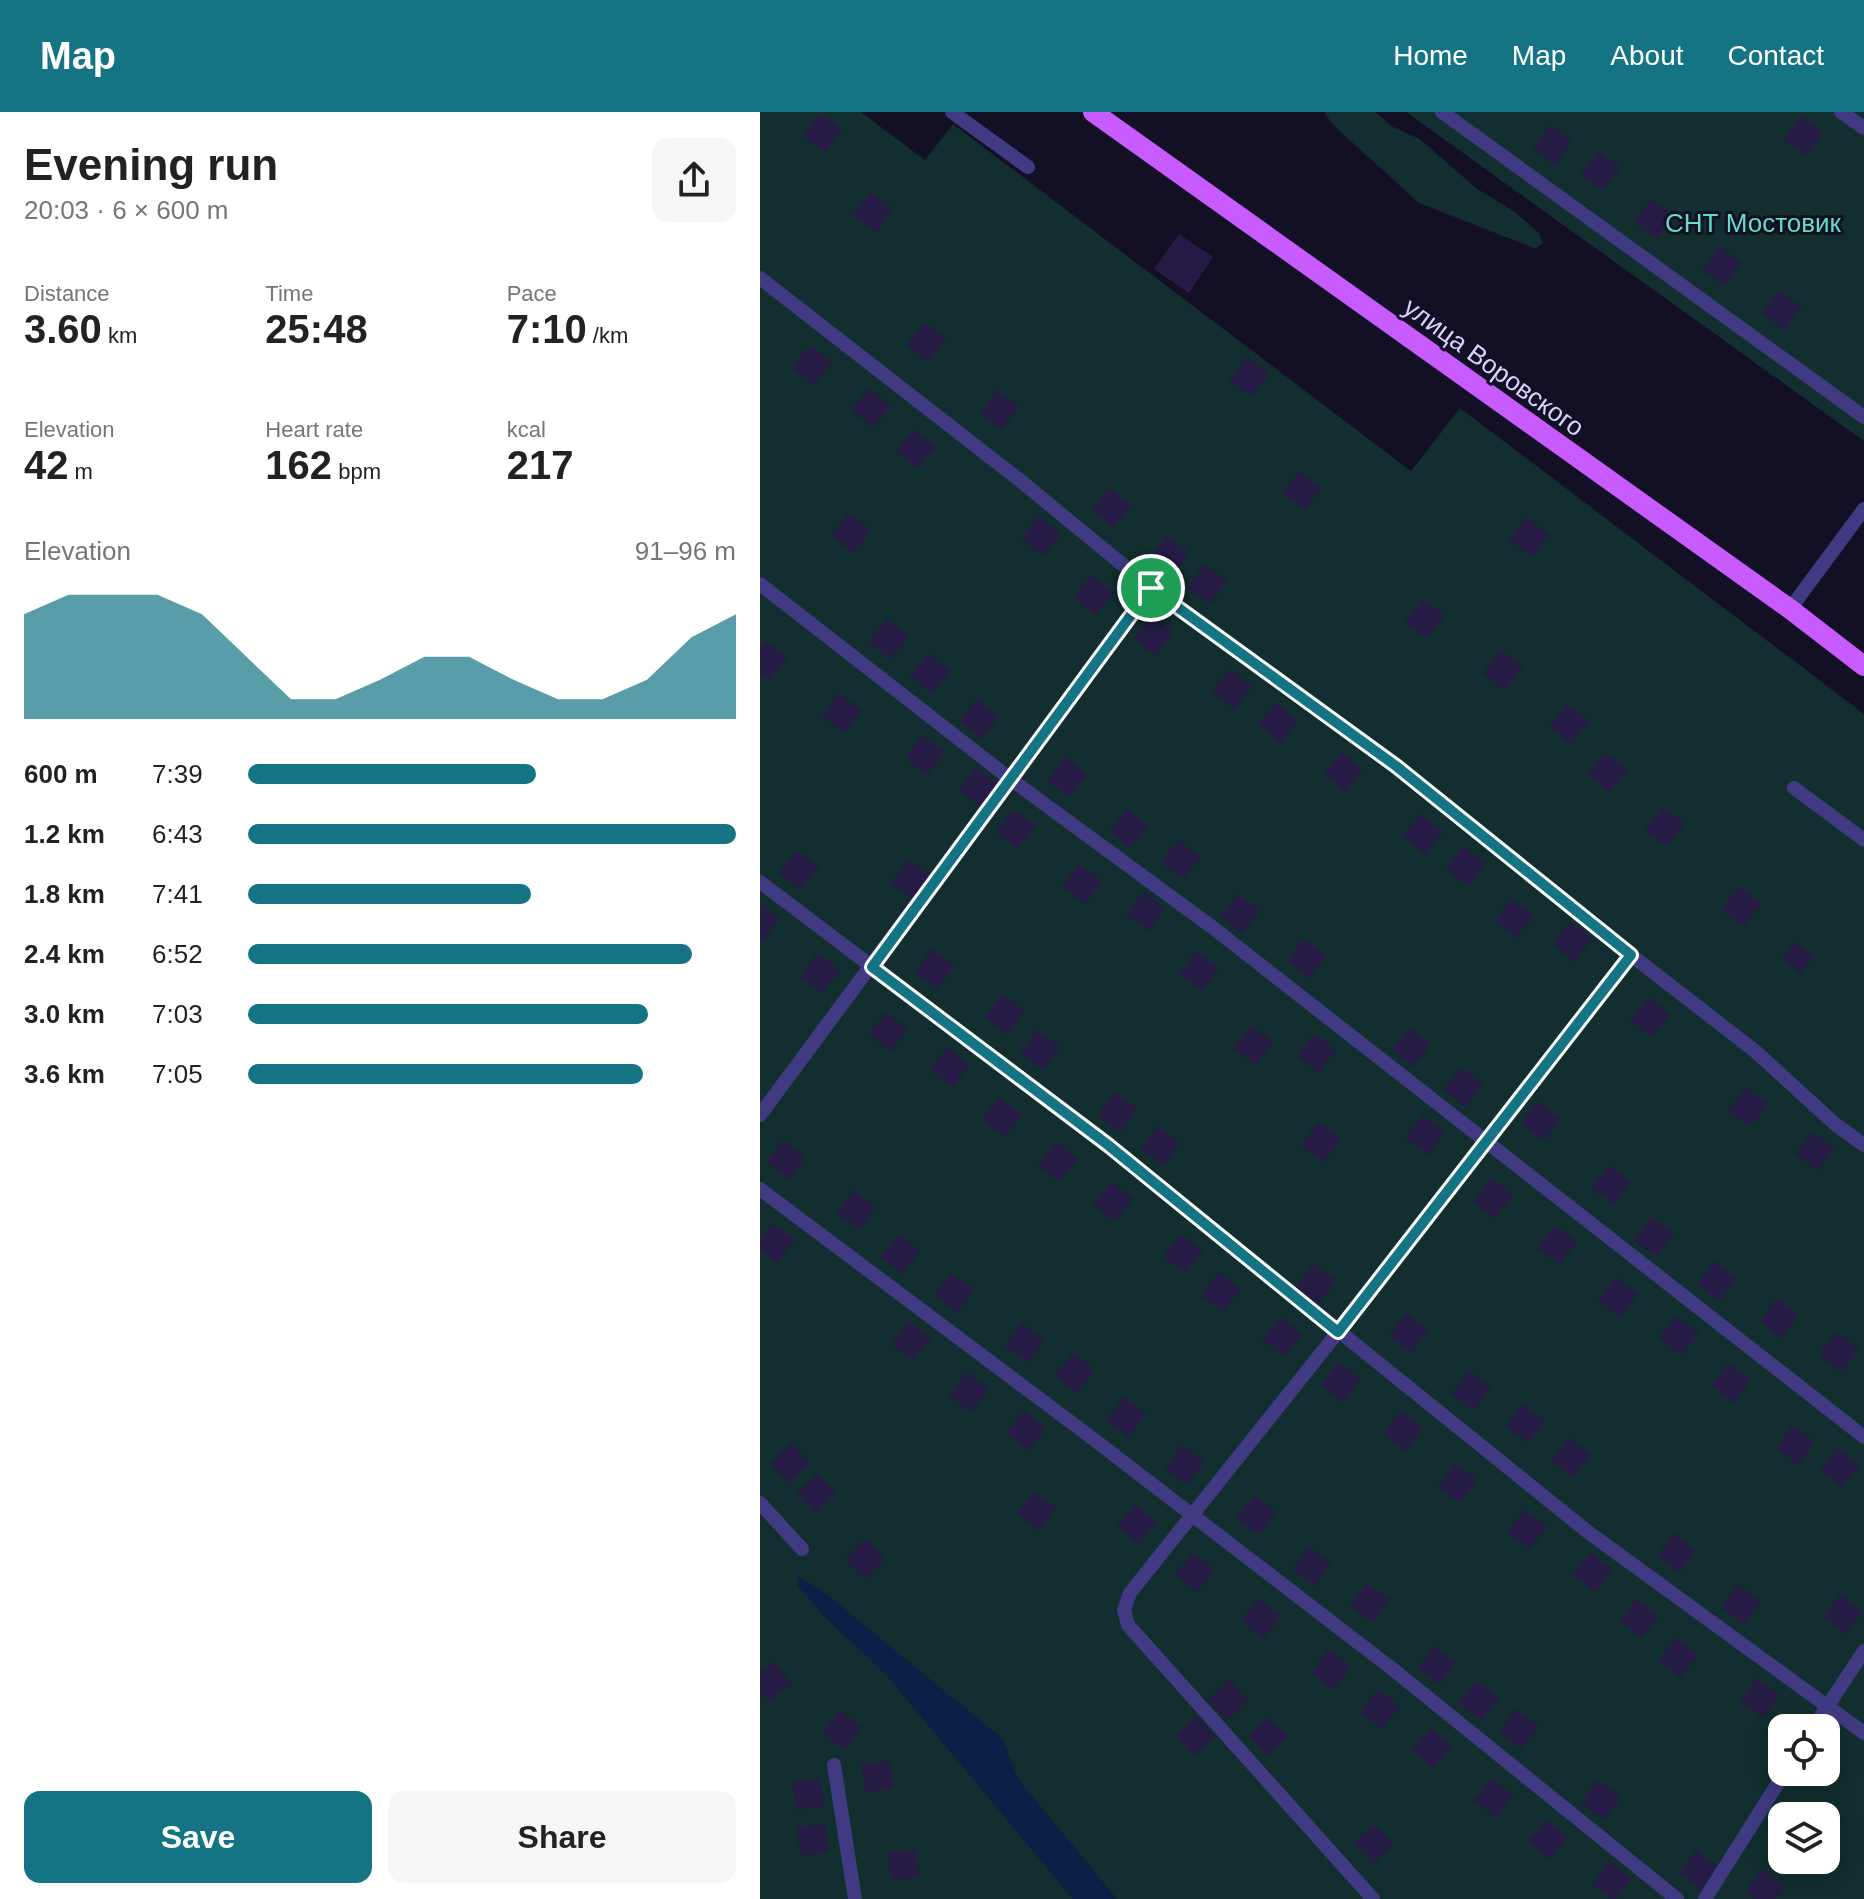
<!DOCTYPE html>
<meta charset="utf-8">
<style>
:root{--surface:#fff;--page:#f6f6f6;--text:#222;--muted:#767676;--accent:#147484}
body{margin:0;font-family:Arial,sans-serif;background:var(--page);color:var(--text);height:100vh;display:flex;flex-direction:column;font-size:30px;white-space:nowrap}
*{box-sizing:border-box;margin:0}
p{font-size:26px;color:var(--muted)}
.icon{flex:none;width:44px;height:44px;fill:none;stroke:currentColor;stroke-width:2;stroke-linecap:round;stroke-linejoin:round}
.map{position:relative;flex:1;overflow:hidden}
.drawer{display:flex;flex-direction:column;background:var(--surface);width:760px}
.drawer>*{flex:none}
.tools{position:absolute;left:1008px;top:1602px;display:grid;gap:16px}
.tools a{display:grid;place-items:center;width:72px;height:72px;border-radius:16px;background:var(--surface);box-shadow:0 4px 20px #0003;font-size:40px}
.pin{position:absolute;display:grid;place-items:center;width:68px;height:68px;color:#fff;margin:-34px;border:4px solid #fff;border-radius:50%;box-shadow:0 2px 8px #0007}
.round{display:grid;place-items:center;flex:none;width:84px;height:84px;border-radius:16px;background:var(--page)}
.head{display:flex;align-items:center;justify-content:space-between;height:136px;padding:0 24px}
h1{font-size:44px;font-weight:700;line-height:60px}
.metrics{display:grid;grid-template-columns:repeat(3,1fr);gap:12px;height:136px;padding:8px 24px}
.metrics div{display:grid;align-content:center}
.metrics b{font-size:40px;font-weight:700}
.metrics small{font-size:22px;font-weight:400}
.metrics p{font-size:22px}
.chart{height:224px;padding:16px 24px}
.chart p{display:flex;justify-content:space-between}
.chart svg{width:100%;height:144px;margin-top:8px;fill:var(--accent);opacity:.7}
.cta{display:flex;gap:16px;margin-top:auto;padding:16px 24px}
.cta a{flex:1;height:92px;border-radius:16px;background:var(--accent);color:#fff;font-size:32px;font-weight:700;line-height:92px;text-align:center}
.cta a+a{background:var(--page);color:var(--text)}
ul{padding:0 24px;list-style:none;font-size:26px}
li{display:grid;grid-template-columns:128px 96px 1fr;align-items:center;height:60px}
li i{height:20px;border-radius:10px;background:var(--accent)}
header{display:flex;align-items:center;gap:48px;box-sizing:border-box;height:112px;padding:0 40px;background:var(--accent);color:#fff}
header strong{font-size:38px}
nav{display:flex;gap:44px;margin-inline-start:auto;font-size:28px}
main{display:flex;flex:1;min-height:0}
.map>svg:first-child{display:block}
</style>
<header>
<strong>Map</strong>
<nav><a>Home</a><a>Map</a><a>About</a><a>Contact</a></nav>
</header>
<main>
<section class="drawer">
<div class="head"><div><h1>Evening run</h1><p>20:03 · 6 × 600 m</p></div><a class="round"><svg class="icon" aria-label="share" viewBox="0 0 24 24"><path d="M12 15V3M7 8l5-5 5 5M5 13v7h14v-7"/></svg></a></div>
<div class="metrics">
<div><p>Distance</p><b>3.60<small> km</small></b></div>
<div><p>Time</p><b>25:48</b></div>
<div><p>Pace</p><b>7:10<small> /km</small></b></div>
</div>
<div class="metrics">
<div><p>Elevation</p><b>42<small> m</small></b></div>
<div><p>Heart rate</p><b>162<small> bpm</small></b></div>
<div><p>kcal</p><b>217</b></div>
</div>
<div class="chart"><p><span>Elevation</span>91–96 m</p>
<svg viewBox="0 0 160 44" preserveAspectRatio="none"><path d="M0 44V12L10 6L20 6L30 6L40 12L50 25L60 38L70 38L80 32L90 25L100 25L110 32L120 38L130 38L140 32L150 19L160 12V44z"/></svg>
</div>
<ul>
<li><b>600 m</b>7:39<i style="width:59%"></i></li>
<li><b>1.2 km</b>6:43<i style="width:100%"></i></li>
<li><b>1.8 km</b>7:41<i style="width:58%"></i></li>
<li><b>2.4 km</b>6:52<i style="width:91%"></i></li>
<li><b>3.0 km</b>7:03<i style="width:82%"></i></li>
<li><b>3.6 km</b>7:05<i style="width:81%"></i></li>
</ul>
<div class="cta"><a>Save</a><a>Share</a></div>
</section>
<div class="map">
<svg width="1104" height="1787" viewBox="0 0 1104 1787">
<rect width="100%" height="100%" fill="#130f25"/>
<path fill="#122e2e" fill-rule="evenodd" d="M 0,0 L 101,0 L 165,48 L 193,12 L 651,359 L 700,296 L 1104,602 L 1104,1787 L 0,1787 ZM 1022,1616 L 1066,1616 L 1066,1660 L 1022,1660 ZM 1022,1704 L 1066,1704 L 1066,1748 L 1022,1748 Z
M 564,0 L 615,0 L 633,15 L 660,27 L 716,76 L 755,100 L 779,121 L 783,131 L 776,137 L 659,91 L 573,13 Z
M 646,0 L 1104,0 L 1104,329 Z"/>
<path fill="#0c1f46" d="M 38,1465 L 60,1477 L 243,1627 L 258,1667 L 357,1787 L 313,1787 L 129,1566 L 64,1504 L 38,1474 Z"/>
<path fill="#251b45" d="M 60,1 L 82,18 L 65,41 L 43,24 Z
M 1041,4 L 1063,21 L 1046,44 L 1023,27 Z
M 790,13 L 812,30 L 795,53 L 773,36 Z
M 838,39 L 860,56 L 843,79 L 821,62 Z
M 110,80 L 133,97 L 116,120 L 93,104 Z
M 891,88 L 914,104 L 896,127 L 874,110 Z
M 419,122 L 453,145 L 429,181 L 394,157 Z
M 959,134 L 981,151 L 964,174 L 942,157 Z
M 1019,178 L 1042,195 L 1024,218 L 1002,201 Z
M 164,210 L 186,227 L 169,250 L 147,233 Z
M 50,233 L 72,251 L 54,273 L 32,256 Z
M 487,245 L 509,261 L 492,284 L 469,268 Z
M 109,276 L 131,294 L 113,316 L 91,298 Z
M 237,278 L 259,295 L 242,318 L 220,301 Z
M 154,318 L 176,335 L 158,357 L 136,340 Z
M 539,359 L 562,376 L 545,398 L 522,382 Z
M 349,376 L 371,393 L 354,416 L 332,399 Z
M 89,401 L 111,418 L 93,441 L 71,423 Z
M 279,404 L 301,422 L 283,444 L 261,426 Z
M 767,405 L 789,422 L 772,445 L 749,428 Z
M 406,424 L 429,441 L 412,464 L 389,447 Z
M 444,452 L 467,469 L 450,492 L 427,476 Z
M 332,463 L 354,481 L 335,503 L 313,485 Z
M 662,487 L 685,504 L 667,527 L 645,510 Z
M 392,504 L 414,521 L 396,544 L 374,526 Z
M 127,507 L 149,525 L 130,547 L 109,529 Z
M 5,529 L 27,546 L 10,569 L 0,562 L 0,536 Z
M 741,538 L 763,555 L 745,578 L 723,561 Z
M 168,541 L 190,559 L 172,581 L 150,563 Z
M 470,557 L 492,575 L 474,597 L 452,579 Z
M 79,581 L 102,598 L 84,621 L 62,604 Z
M 217,587 L 239,605 L 221,627 L 199,609 Z
M 516,591 L 538,609 L 520,631 L 498,613 Z
M 806,592 L 829,609 L 811,632 L 789,615 Z
M 162,624 L 185,640 L 167,663 L 145,646 Z
M 582,640 L 603,657 L 585,680 L 563,662 Z
M 845,640 L 868,657 L 850,680 L 828,663 Z
M 305,645 L 327,663 L 309,685 L 287,668 Z
M 216,655 L 238,672 L 221,695 L 199,678 Z
M 902,695 L 925,712 L 907,735 L 885,718 Z
M 367,696 L 388,714 L 370,737 L 349,719 Z
M 253,697 L 275,714 L 258,737 L 236,720 Z
M 661,702 L 683,720 L 665,742 L 643,724 Z
M 419,728 L 441,745 L 423,767 L 401,750 Z
M 704,734 L 726,752 L 708,775 L 686,757 Z
M 36,738 L 59,755 L 41,778 L 19,761 Z
M 148,748 L 171,765 L 153,788 L 131,771 Z
M 319,752 L 342,769 L 325,792 L 302,775 Z
M 979,775 L 1002,792 L 984,815 L 962,798 Z
M 383,780 L 405,796 L 388,819 L 366,802 Z
M 478,782 L 500,799 L 482,822 L 460,804 Z
M 752,787 L 774,804 L 756,826 L 734,809 Z
M 0,791 L 20,806 L 3,829 L 0,827 Z
M 810,809 L 832,827 L 814,850 L 793,832 Z
M 545,826 L 567,844 L 549,866 L 527,848 Z
M 1036,830 L 1054,845 L 1040,861 L 1022,846 Z
M 172,837 L 194,854 L 177,877 L 155,860 Z
M 436,839 L 459,856 L 442,879 L 419,862 Z
M 57,841 L 80,858 L 63,881 L 40,865 Z
M 242,882 L 264,899 L 247,922 L 225,905 Z
M 888,885 L 910,902 L 893,925 L 870,908 Z
M 126,900 L 148,917 L 131,940 L 109,922 Z
M 491,913 L 513,930 L 496,953 L 473,936 Z
M 650,915 L 671,933 L 653,955 L 631,938 Z
M 277,918 L 300,935 L 283,958 L 260,941 Z
M 554,922 L 576,938 L 559,961 L 537,944 Z
M 188,935 L 210,953 L 192,975 L 170,958 Z
M 701,955 L 723,973 L 705,995 L 683,977 Z
M 985,975 L 1008,992 L 990,1015 L 968,998 Z
M 355,980 L 377,997 L 360,1020 L 337,1003 Z
M 239,985 L 262,1003 L 244,1025 L 222,1008 Z
M 778,989 L 801,1007 L 783,1029 L 761,1012 Z
M 663,1003 L 685,1020 L 668,1043 L 645,1026 Z
M 558,1010 L 581,1027 L 563,1050 L 541,1033 Z
M 398,1014 L 420,1031 L 403,1054 L 381,1037 Z
M 1052,1020 L 1074,1036 L 1057,1059 L 1035,1042 Z
M 24,1028 L 46,1045 L 29,1068 L 7,1050 Z
M 296,1030 L 318,1047 L 300,1070 L 278,1053 Z
M 849,1053 L 871,1070 L 854,1093 L 831,1076 Z
M 730,1066 L 753,1083 L 735,1106 L 713,1089 Z
M 351,1070 L 373,1087 L 355,1110 L 333,1092 Z
M 94,1078 L 116,1096 L 99,1118 L 77,1101 Z
M 891,1105 L 914,1122 L 897,1145 L 874,1128 Z
M 13,1111 L 35,1128 L 17,1151 L 0,1137 L 0,1127 Z
M 795,1113 L 817,1130 L 800,1153 L 777,1136 Z
M 138,1122 L 160,1139 L 142,1162 L 120,1145 Z
M 420,1122 L 443,1139 L 425,1161 L 403,1144 Z
M 954,1149 L 977,1166 L 959,1189 L 937,1172 Z
M 553,1152 L 576,1169 L 559,1192 L 536,1175 Z
M 459,1160 L 481,1177 L 463,1200 L 441,1183 Z
M 192,1161 L 214,1178 L 197,1201 L 174,1183 Z
M 856,1165 L 878,1182 L 861,1205 L 838,1188 Z
M 1017,1186 L 1039,1203 L 1022,1226 L 1000,1209 Z
M 646,1201 L 668,1218 L 651,1241 L 629,1224 Z
M 916,1204 L 939,1221 L 921,1243 L 899,1226 Z
M 520,1205 L 542,1222 L 524,1244 L 502,1227 Z
M 149,1210 L 171,1227 L 153,1249 L 131,1232 Z
M 262,1211 L 284,1229 L 267,1251 L 245,1234 Z
M 1077,1220 L 1099,1237 L 1081,1260 L 1059,1243 Z
M 313,1241 L 335,1258 L 317,1281 L 295,1263 Z
M 578,1250 L 600,1267 L 583,1290 L 561,1273 Z
M 969,1251 L 991,1268 L 974,1291 L 951,1274 Z
M 709,1259 L 731,1276 L 714,1298 L 691,1282 Z
M 207,1260 L 229,1278 L 211,1300 L 189,1283 Z
M 364,1285 L 386,1302 L 368,1325 L 346,1308 Z
M 763,1292 L 785,1309 L 768,1331 L 746,1314 Z
M 264,1299 L 286,1317 L 268,1339 L 246,1321 Z
M 640,1299 L 663,1316 L 645,1339 L 623,1322 Z
M 1033,1313 L 1055,1330 L 1038,1353 L 1016,1336 Z
M 809,1326 L 831,1343 L 814,1365 L 791,1349 Z
M 31,1331 L 50,1351 L 29,1371 L 10,1351 Z
M 422,1333 L 444,1350 L 427,1373 L 405,1356 Z
M 1077,1336 L 1100,1353 L 1082,1376 L 1060,1359 Z
M 695,1352 L 718,1369 L 700,1391 L 678,1375 Z
M 57,1362 L 76,1382 L 56,1402 L 36,1382 Z
M 274,1379 L 296,1396 L 279,1419 L 257,1402 Z
M 494,1383 L 516,1400 L 499,1423 L 476,1406 Z
M 375,1392 L 397,1410 L 379,1432 L 357,1414 Z
M 765,1398 L 787,1415 L 770,1437 L 747,1420 Z
M 914,1421 L 936,1438 L 919,1461 L 897,1444 Z
M 106,1427 L 125,1447 L 104,1467 L 85,1447 Z
M 549,1435 L 571,1452 L 554,1474 L 532,1457 Z
M 830,1440 L 852,1457 L 835,1480 L 813,1463 Z
M 433,1441 L 455,1458 L 437,1480 L 415,1463 Z
M 607,1471 L 630,1488 L 612,1511 L 590,1494 Z
M 978,1472 L 1001,1489 L 983,1512 L 961,1495 Z
M 1080,1482 L 1103,1499 L 1085,1522 L 1063,1505 Z
M 499,1487 L 521,1504 L 503,1527 L 481,1509 Z
M 877,1487 L 899,1504 L 882,1526 L 859,1509 Z
M 916,1526 L 938,1543 L 921,1566 L 899,1549 Z
M 674,1534 L 696,1550 L 679,1573 L 657,1556 Z
M 569,1537 L 591,1555 L 573,1577 L 551,1560 Z
M 14,1550 L 32,1572 L 9,1590 L 0,1579 L 0,1562 Z
M 997,1566 L 1020,1583 L 1003,1606 L 980,1589 Z
M 469,1568 L 488,1588 L 467,1608 L 448,1588 Z
M 716,1569 L 739,1586 L 722,1609 L 699,1591 Z
M 618,1577 L 640,1595 L 622,1617 L 600,1600 Z
M 756,1597 L 779,1614 L 761,1637 L 739,1620 Z
M 80,1598 L 102,1616 L 85,1638 L 63,1621 Z
M 436,1604 L 455,1624 L 434,1644 L 415,1624 Z
M 508,1605 L 528,1625 L 508,1645 L 488,1625 Z
M 670,1616 L 692,1633 L 674,1656 L 652,1638 Z
M 130,1648 L 134,1676 L 106,1681 L 101,1653 Z
M 60,1666 L 64,1694 L 36,1698 L 32,1670 Z
M 732,1666 L 754,1684 L 736,1706 L 714,1688 Z
M 838,1668 L 861,1685 L 844,1708 L 821,1691 Z
M 786,1707 L 808,1725 L 789,1747 L 768,1729 Z
M 65,1712 L 69,1740 L 41,1744 L 36,1716 Z
M 614,1712 L 634,1732 L 613,1752 L 594,1731 Z
M 155,1737 L 160,1764 L 132,1769 L 127,1741 Z
M 936,1738 L 958,1755 L 941,1778 L 919,1761 Z
M 850,1749 L 872,1767 L 856,1787 L 851,1787 L 832,1772 Z
M 1002,1757 L 1024,1774 L 1014,1787 L 995,1787 L 985,1780 Z"/>
<g fill="none" stroke-linecap="round" stroke-linejoin="round">
<path stroke="#403a83" stroke-width="14" d="M 192,0 L 268,55
M 682,0 L 1104,305
M 1081,0 L 1104,16
M 0,166 L 262,370 L 391,476 L 636,654 L 871,843 L 995,939 L 1075,1012 L 1104,1033
M 0,472 L 249,666 L 452,815 L 1104,1325
M 1030,497 L 1104,397
M 1034,676 L 1104,728
M 0,770 L 348,1033 L 828,1420 L 1104,1621
M 0,1003 L 391,476
M 0,1077 L 332,1326 L 635,1559 L 917,1787
M 0,1391 L 42,1437
M 1053,1616 L 1104,1539
M 74,1653 L 95,1787
M 613,1787 L 368,1513 L 364,1498 L 370,1481 L 578,1220 L 871,843
M 945,1787 L 1025,1660"/>
<path stroke="#c75bfe" stroke-width="20" d="M 333,0 L 1030,497 L 1104,554"/>
</g>
<g fill="none" stroke-linecap="round" stroke-linejoin="round">
<defs>
<path id="route" d="M 391,476 L 636,654 L 871,843 L 578,1220 L 348,1033 L 112,855 Z"/>
</defs>
<use href="#route" stroke="#fff" stroke-width="16"/>
<use href="#route" stroke="#147484" stroke-width="10"/>
</g>
<g text-anchor="middle" stroke-width="6" stroke-linejoin="round" paint-order="stroke">
<g font-size="26" fill="#5fdfc3" stroke="#130f25">
<text x="993" y="120">СНТ Мостовик</text>
</g>
<g font-size="26" fill="#d9d3ff" stroke="#130f25">
<text transform="translate(734 255) rotate(36)" y="9">улица Воровского</text>
</g>
</g>
</svg>
<div class="tools">
<a><svg class="icon" aria-label="locate" viewBox="0 0 24 24"><circle cx="12" cy="12" r="6"/><path d="M12 2v4M12 18v4M2 12h4M18 12h4"/></svg></a>
<a><svg class="icon" aria-label="layers" viewBox="0 0 24 24"><path d="M12 4l9 5-9 5-9-5zM3 14l9 5 9-5"/></svg></a>
</div>
<div class="pin" style="left:391px;top:476px;background:#1e9e55"><svg class="icon" aria-label="arrive" viewBox="0 0 24 24"><path d="M6 21V4h12l-3 4 3 4H6"/></svg></div>
</div>
</main>
